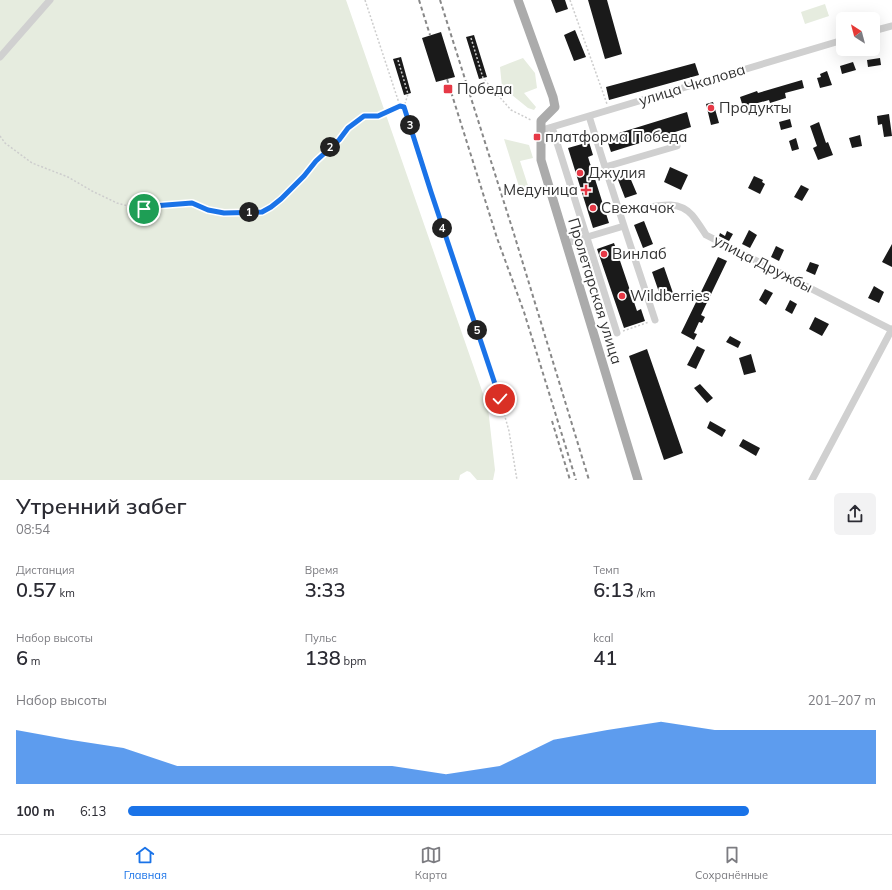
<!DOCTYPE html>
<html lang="ru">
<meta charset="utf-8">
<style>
:root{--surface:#fff;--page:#f2f2f3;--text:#2b2b33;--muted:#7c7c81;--line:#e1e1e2;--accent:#1a73e8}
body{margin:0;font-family:Mulish,sans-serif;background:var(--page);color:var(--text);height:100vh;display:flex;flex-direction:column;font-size:15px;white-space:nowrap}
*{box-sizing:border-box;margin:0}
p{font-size:13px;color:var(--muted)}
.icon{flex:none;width:22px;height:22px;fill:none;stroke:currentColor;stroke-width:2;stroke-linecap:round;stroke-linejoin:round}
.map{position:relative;height:480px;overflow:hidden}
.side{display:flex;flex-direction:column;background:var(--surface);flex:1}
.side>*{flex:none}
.needle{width:26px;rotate:324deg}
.fabs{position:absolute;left:836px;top:12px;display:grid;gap:8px}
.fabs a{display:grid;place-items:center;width:44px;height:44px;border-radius:6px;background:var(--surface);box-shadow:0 4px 16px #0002;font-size:20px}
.pin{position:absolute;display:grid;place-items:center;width:34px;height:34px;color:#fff;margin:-17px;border:2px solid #fff;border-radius:50%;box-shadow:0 1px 4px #0007}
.km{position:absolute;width:20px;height:20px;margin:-10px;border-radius:50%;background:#222;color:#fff;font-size:11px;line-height:20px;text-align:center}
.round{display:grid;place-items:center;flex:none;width:42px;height:42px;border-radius:6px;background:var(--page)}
.overview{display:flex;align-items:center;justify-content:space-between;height:68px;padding:0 16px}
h1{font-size:22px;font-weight:600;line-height:30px}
.figures{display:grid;grid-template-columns:repeat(3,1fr);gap:6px;height:68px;padding:4px 16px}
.figures div{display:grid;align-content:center}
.figures b{font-size:20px;font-weight:600}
.figures small{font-size:11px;font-weight:400}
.figures p{font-size:11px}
.chart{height:112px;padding:8px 16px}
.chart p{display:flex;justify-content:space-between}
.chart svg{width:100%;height:72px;margin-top:4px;fill:var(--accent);opacity:.7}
ul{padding:0 16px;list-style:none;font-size:13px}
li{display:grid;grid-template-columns:64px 48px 1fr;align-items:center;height:30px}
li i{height:10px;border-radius:5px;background:var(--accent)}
.dock{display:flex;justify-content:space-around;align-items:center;height:56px;border-top:1px solid var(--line);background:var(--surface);font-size:11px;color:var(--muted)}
.dock a{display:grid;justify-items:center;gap:2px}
.dock .selected{color:var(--accent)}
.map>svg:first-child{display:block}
</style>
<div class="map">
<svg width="892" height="480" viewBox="0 0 892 480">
<rect width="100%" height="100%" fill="#fff"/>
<path fill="#e6ecdf" d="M 0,0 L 346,0 L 488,408 L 495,470 L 493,480 L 477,480 L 470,472 L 467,471 L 460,475 L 459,480 L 0,480 Z
M 825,4 L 829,16 L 805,24 L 801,12 Z
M 523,58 L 535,73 L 537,88 L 524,93 L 536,107 L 534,110 L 528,108 L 502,87 L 500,67 Z
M 504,139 L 529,145 L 533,158 L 520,161 L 532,198 L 522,196 Z"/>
<path fill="#1a1a1a" d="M 551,0 L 565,0 L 568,9 L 556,13 Z
M 588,0 L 607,0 L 622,54 L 605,59 Z
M 575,30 L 586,57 L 574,61 L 564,35 Z
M 441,32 L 455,77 L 436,82 L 422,38 Z
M 474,35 L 487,77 L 479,79 L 466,37 Z
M 401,57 L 411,93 L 404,95 L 393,59 Z
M 880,58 L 881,65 L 868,67 L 867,60 Z
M 853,62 L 856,70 L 842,74 L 840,66 Z
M 695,63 L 699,75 L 609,100 L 606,87 Z
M 827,71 L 832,85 L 820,88 L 817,78 L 821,77 L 820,74 Z
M 802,80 L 804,88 L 785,93 L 786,98 L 770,103 L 769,100 L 743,107 L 740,97 L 757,91 L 758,93 Z
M 713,102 L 719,123 L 711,125 L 706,104 Z
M 687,112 L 691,127 L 611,152 L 606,137 Z
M 889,114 L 892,136 L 884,137 L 882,124 L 878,125 L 877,116 Z
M 790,119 L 792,127 L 781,130 L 779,122 Z
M 819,122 L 826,143 L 828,142 L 833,155 L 818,160 L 813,148 L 817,146 L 810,126 Z
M 860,135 L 862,146 L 852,148 L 849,138 Z
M 796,138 L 799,149 L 792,151 L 789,141 Z
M 589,142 L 593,155 L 588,157 L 609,223 L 593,228 L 568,148 Z
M 670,167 L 688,175 L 681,190 L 664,182 Z
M 626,168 L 637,194 L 625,198 L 615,172 Z
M 754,176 L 763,180 L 762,182 L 765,184 L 760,194 L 748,188 Z
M 801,185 L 809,189 L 802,201 L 794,197 Z
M 644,221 L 653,244 L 643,248 L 634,225 Z
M 749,230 L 757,235 L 750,248 L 742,244 Z
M 727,231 L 733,234 L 729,241 L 719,236 L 720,233 L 725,236 Z
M 614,243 L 637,311 L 641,309 L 645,321 L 624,328 L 597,249 Z
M 892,244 L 892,267 L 882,262 Z
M 776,246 L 784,250 L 779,261 L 771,257 Z
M 718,257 L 727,261 L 701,315 L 705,317 L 702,323 L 699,322 L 694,333 L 697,334 L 694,340 L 681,333 Z
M 810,262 L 819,265 L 815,275 L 806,271 Z
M 664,267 L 673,293 L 661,298 L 652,272 Z
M 874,286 L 884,292 L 879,303 L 868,298 Z
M 765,289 L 773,293 L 766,305 L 759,300 Z
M 790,300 L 797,304 L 792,314 L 785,310 Z
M 815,317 L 829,324 L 822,336 L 809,329 Z
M 730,336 L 741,342 L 738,348 L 726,342 Z
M 697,346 L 705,350 L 696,369 L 687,365 Z
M 647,349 L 683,453 L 664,460 L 629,356 Z
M 751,354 L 756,372 L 744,375 L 739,358 Z
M 700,384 L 713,398 L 707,403 L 694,388 Z
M 710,421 L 726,430 L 722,437 L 707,428 Z
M 743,439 L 760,448 L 756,456 L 739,446 Z"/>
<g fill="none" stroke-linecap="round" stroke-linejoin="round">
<path stroke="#cdcdcd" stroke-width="1.5" stroke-dasharray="2 2" stroke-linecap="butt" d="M 365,0 L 400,106
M 570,0 L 607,104
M 471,38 L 483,78 L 511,110 L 531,120
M 398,60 L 408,94 L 404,107 L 431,192 L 500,399 L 509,431 L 517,480
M 0,136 L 5,143 L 32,163 L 68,177 L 92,191 L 117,203 L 135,208 L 143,209 L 153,206 L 191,203 L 208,209 L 225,213 L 262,212 L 271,207 L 281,199 L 304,176 L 316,161 L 339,140 L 348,128 L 364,116 L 378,116 L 400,106 L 404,107
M 623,331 L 649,322"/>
<path stroke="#d0d0d0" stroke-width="7" d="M 873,31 L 892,26
M 0,57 L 50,0
M 589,116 L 605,167
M 552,127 L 617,333
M 542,130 L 843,40
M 639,209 C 657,206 678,199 692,215 C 697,221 702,229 706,235 L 892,330
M 624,226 L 605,167 L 677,146
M 567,243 L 624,226 L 655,320
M 812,480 L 892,329"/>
<path stroke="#ababab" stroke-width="9" d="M 518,0 L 553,97 L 555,107 L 541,121 L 541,160 L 638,480"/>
<path stroke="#888" stroke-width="2" stroke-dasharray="4 3" stroke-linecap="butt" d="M 419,0 L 430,35
M 440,0 L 514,234 L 589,480
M 447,79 L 497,238 L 524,312 L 576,480
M 552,421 L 570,480"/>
</g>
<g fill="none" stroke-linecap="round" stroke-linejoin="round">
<defs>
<path id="route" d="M 144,209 L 153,206 L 192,203 L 208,210 L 224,213 L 262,212 L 271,207 L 281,199 L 304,176 L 316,161 L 339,140 L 348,128 L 364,116 L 378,116 L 400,106 L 404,107 L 431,192 L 500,399"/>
</defs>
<use href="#route" stroke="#fff" stroke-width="8"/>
<use href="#route" stroke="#1a73e8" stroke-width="5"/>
</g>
<g fill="#e63946" stroke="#fff" stroke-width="1.5">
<rect x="443" y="84" width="10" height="10" rx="2"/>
<circle cx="711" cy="108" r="4"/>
<rect x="533" y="133" width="8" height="8" rx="2"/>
<circle cx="580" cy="173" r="4"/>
<path d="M584 184h4v4h4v4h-4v4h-4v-4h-4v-4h4z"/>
<circle cx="593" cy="208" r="4"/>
<circle cx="604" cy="254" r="4"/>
<circle cx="622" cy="296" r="4"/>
</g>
<g text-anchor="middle" stroke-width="4" stroke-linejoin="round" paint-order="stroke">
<g font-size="15" fill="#333" stroke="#fff">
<text transform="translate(692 85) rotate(-17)" y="5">улица Чкалова</text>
<text transform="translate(763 264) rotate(27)" y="5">улица Дружбы</text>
<text transform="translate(595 291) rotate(73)" y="5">Пролетарская улица</text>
</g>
<g font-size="15" fill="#333" stroke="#fff" text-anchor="start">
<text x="457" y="94">Победа</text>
<text x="719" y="113">Продукты</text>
<text x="545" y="142">платформа Победа</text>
<text x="588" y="178">Джулия</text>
<text x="578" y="195" text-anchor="end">Медуница</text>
<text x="601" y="213">Свежачок</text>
<text x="612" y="259">Винлаб</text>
<text x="630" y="301">Wildberries</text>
</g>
</g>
</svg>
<div class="fabs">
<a><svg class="needle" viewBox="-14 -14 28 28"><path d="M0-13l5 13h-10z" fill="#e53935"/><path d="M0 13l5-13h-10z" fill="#7c7c81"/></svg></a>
</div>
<div class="pin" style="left:144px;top:209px;background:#1e9e55"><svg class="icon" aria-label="arrive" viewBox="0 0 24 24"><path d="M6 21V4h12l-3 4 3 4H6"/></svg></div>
<div class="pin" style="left:500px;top:399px;background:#d93025"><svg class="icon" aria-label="check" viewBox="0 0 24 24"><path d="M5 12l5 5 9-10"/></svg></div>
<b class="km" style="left:249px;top:212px">1</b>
<b class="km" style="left:330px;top:147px">2</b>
<b class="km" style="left:410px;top:125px">3</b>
<b class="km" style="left:442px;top:228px">4</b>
<b class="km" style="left:477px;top:330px">5</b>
</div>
<section class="side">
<div class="overview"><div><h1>Утренний забег</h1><p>08:54</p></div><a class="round"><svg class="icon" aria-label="share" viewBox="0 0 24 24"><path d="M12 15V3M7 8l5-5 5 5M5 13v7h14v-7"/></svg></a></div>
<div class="figures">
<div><p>Дистанция</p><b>0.57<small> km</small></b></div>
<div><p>Время</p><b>3:33</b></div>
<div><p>Темп</p><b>6:13<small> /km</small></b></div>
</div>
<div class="figures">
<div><p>Набор высоты</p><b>6<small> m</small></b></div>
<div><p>Пульс</p><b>138<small> bpm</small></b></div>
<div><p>kcal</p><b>41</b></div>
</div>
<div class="chart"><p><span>Набор высоты</span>201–207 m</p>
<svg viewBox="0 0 160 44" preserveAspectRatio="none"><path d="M0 44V11L10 17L20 22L30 33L40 33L50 33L60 33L70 33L80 38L90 33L100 17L110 11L120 6L130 11L140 11L150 11L160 11V44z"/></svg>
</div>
<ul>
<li><b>100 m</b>6:13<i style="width:83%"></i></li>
</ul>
</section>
<nav class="dock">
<a class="selected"><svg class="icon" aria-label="home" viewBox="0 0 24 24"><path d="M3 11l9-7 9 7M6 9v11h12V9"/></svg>Главная</a>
<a><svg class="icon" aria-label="map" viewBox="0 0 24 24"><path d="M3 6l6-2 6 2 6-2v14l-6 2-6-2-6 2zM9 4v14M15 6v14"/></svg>Карта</a>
<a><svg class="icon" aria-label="saved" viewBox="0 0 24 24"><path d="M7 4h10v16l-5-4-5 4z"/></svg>Сохранённые</a>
</nav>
